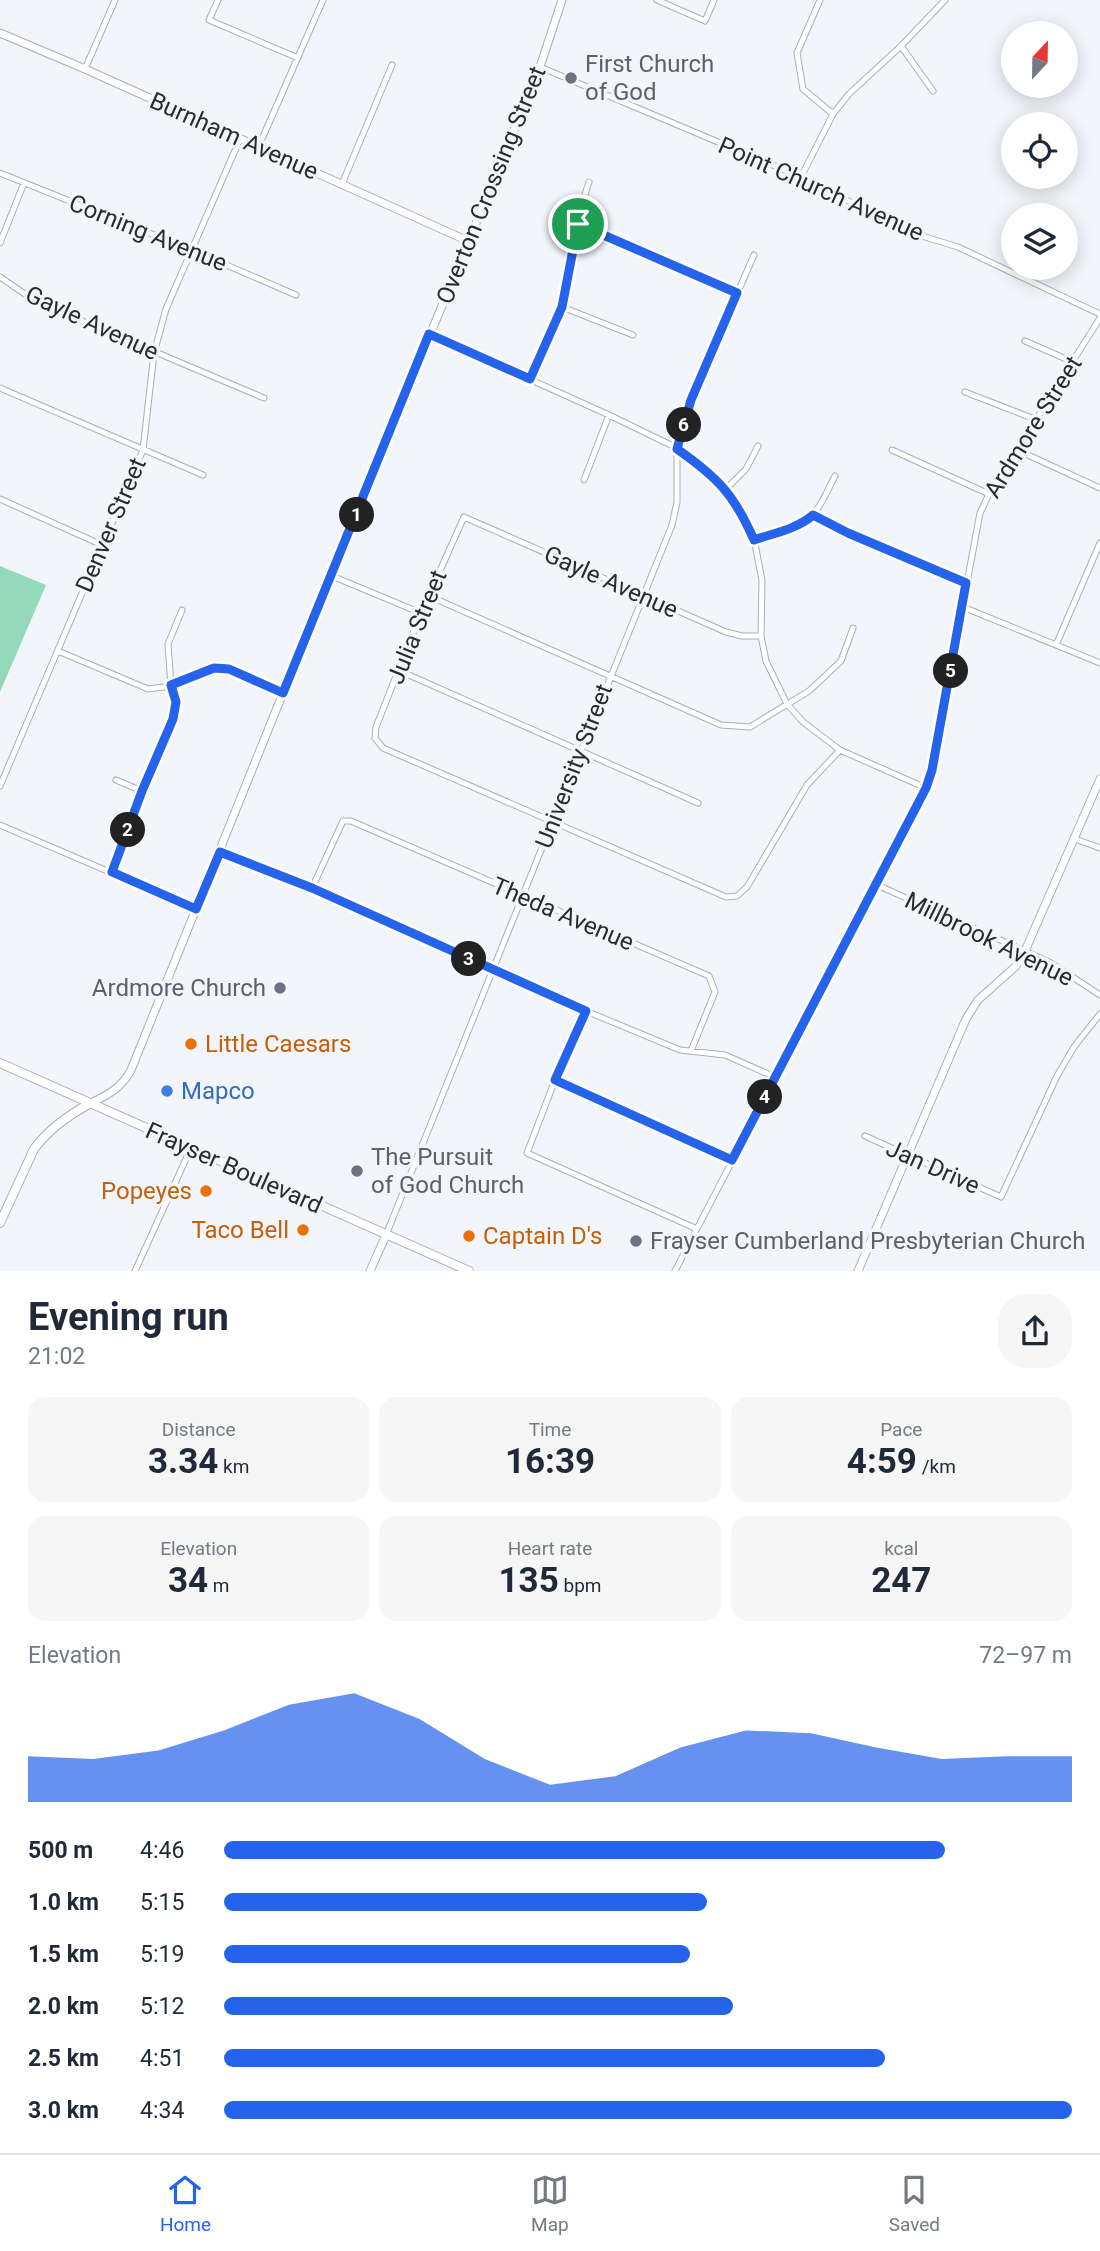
<!DOCTYPE html>
<meta charset="utf-8">
<style>
:root{--surface:#fff;--page:#f6f6f7;--text:#1f2937;--muted:#747a83;--line:#e0e1e3;--accent:#2563eb}
body{margin:0;font-family:Roboto,sans-serif;background:var(--page);color:var(--text);height:100vh;display:flex;flex-direction:column;font-size:26px;white-space:nowrap}
*{box-sizing:border-box;margin:0}
p{font-size:23px;color:var(--muted)}
.icon{flex:none;width:38px;height:38px;fill:none;stroke:currentColor;stroke-width:2;stroke-linecap:round;stroke-linejoin:round}
.map{position:relative;height:1271px;overflow:hidden}
.sheet{display:flex;flex-direction:column;background:var(--surface);flex:1}
.sheet>*{flex:none}
.needle{width:46px;rotate:22deg}
.tools{position:absolute;left:1001px;top:21px;display:grid;gap:14px}
.tools a{display:grid;place-items:center;width:77px;height:77px;border-radius:50%;background:var(--surface);box-shadow:0 4px 18px #0003;font-size:35px}
.pin{position:absolute;display:grid;place-items:center;width:60px;height:60px;color:#fff;margin:-30px;border:4px solid #fff;border-radius:50%;box-shadow:0 2px 7px #0007}
.km{position:absolute;width:35px;height:35px;margin:-18px;border-radius:50%;background:#222;color:#fff;font-size:19px;line-height:35px;text-align:center}
.round{display:grid;place-items:center;flex:none;width:74px;height:74px;border-radius:28px;background:var(--page)}
.head{display:flex;align-items:center;justify-content:space-between;height:119px;padding:0 28px}
h1{font-size:38px;font-weight:700;line-height:52px}
.figures{display:grid;grid-template-columns:repeat(3,1fr);gap:10px;height:119px;padding:7px 28px}
.figures div{display:grid;align-content:center;border-radius:18px;background:var(--page);text-align:center}
.figures b{font-size:35px;font-weight:700}
.figures small{font-size:19px;font-weight:400}
.figures p{font-size:19px}
.chart{height:196px;padding:14px 28px}
.chart p{display:flex;justify-content:space-between}
.chart svg{width:100%;height:126px;margin-top:7px;fill:var(--accent);opacity:.7}
ul{padding:0 28px;list-style:none;font-size:23px}
li{display:grid;grid-template-columns:112px 84px 1fr;align-items:center;height:52px}
li i{height:18px;border-radius:9px;background:var(--accent)}
.tab-bar{display:flex;justify-content:space-around;align-items:center;height:98px;border-top:2px solid var(--line);background:var(--surface);font-size:19px;color:var(--muted)}
.tab-bar a{display:grid;justify-items:center;gap:4px}
.tab-bar .current{color:var(--accent)}
.map>svg:first-child{display:block}
</style>
<div class="map">
<svg width="1100" height="1271" viewBox="0 0 1100 1271">
<rect width="100%" height="100%" fill="#f2f6fc"/>
<path fill="#94daba" d="M 0,566 L 46,585 L 0,692 Z"/>
<g fill="none" stroke-linecap="round" stroke-linejoin="round">
<defs>
<path id="minor" d="M 218,0 L 209,20 L 298,58
M 657,0 L 705,21 L 714,0
M 820,0 L 797,53 L 803,89 L 833,114
M 901,46 L 933,91
M 540,67 L 801,177 L 912,233 L 958,247 L 1100,314
M 85,69 L 115,0
M 258,148 L 323,0
M 0,173 L 192,250 L 296,295
M 801,177 L 833,114 L 849,94 L 901,46 L 945,0
M 342,184 L 392,65
M 578,224 L 737,293
M 0,243 L 24,183
M 0,277 L 35,301 L 264,398
M 562,307 L 633,335
M 429,334 L 609,415 L 677,448 L 705,469 L 726,489 L 742,512 L 754,539 L 762,580 L 761,636 L 766,661 L 787,704 L 803,722 L 840,750 L 926,788
M 1025,341 L 1073,362
M 530,379 L 562,307 L 581,207 L 589,182
M 0,388 L 203,475
M 965,392 L 1037,420
M 892,450 L 989,494
M 1017,450 L 1100,488
M 584,480 L 609,415
M 726,489 L 746,469 L 758,446
M 0,499 L 102,545
M 813,515 L 848,532 L 966,583
M 754,539 C 772,534 799,531 812,516 C 822,505 828,489 835,476
M 332,576 L 421,613
M 429,596 L 721,725 L 750,727 L 809,691 L 841,661 L 853,628
M 963,607 L 1100,663
M 761,636 L 742,636 L 726,632 L 464,517 L 421,613 L 376,727 L 375,738 L 383,748 L 726,897 L 737,896 L 747,887 L 807,785 L 840,750
M 1056,645 L 1100,543
M 58,651 L 148,689 L 171,686 L 214,668 L 228,669 L 283,693
M 400,671 L 698,803
M 116,780 L 142,791
M 0,786 L 143,450 L 154,353 L 166,309 L 240,139
M 0,825 L 196,909
M 1075,839 L 1100,848
M 220,852 L 312,888 L 586,1011 L 680,1050 L 725,1055 L 775,1077
M 112,872 L 142,791 L 173,719 L 176,702 L 171,686 L 168,644 L 182,610
M 877,885 L 1025,951 L 1051,963 L 1100,995
M 312,888 L 343,821 L 351,821 L 709,976 L 715,992 L 691,1051
M 586,1011 L 555,1080 L 527,1153 L 697,1229
M 555,1080 L 732,1160
M 865,1136 L 1001,1197 L 1057,1076 L 1074,1047 L 1100,1014
M 386,1235 L 672,525 L 677,502 L 677,448 L 691,400 L 754,255
M 135,1271 L 191,1148
M 675,1271 L 926,788 L 932,770 L 980,513 L 989,494 L 1100,318"/>
<path id="tertiary" d="M 0,33 L 85,69 L 468,241
M 89,1104 C 106,1096 122,1088 131,1070 L 283,693 L 540,67 L 562,0
M 370,1271 L 386,1235
M 858,1271 L 966,1019 L 978,1000 L 1016,966 L 1025,951 L 1100,779"/>
<path id="secondary" d="M 0,1063 L 469,1271
M 0,1223 L 34,1149 C 49,1129 67,1116 89,1104"/>
</defs>
<use href="#minor" stroke="#abafb4" stroke-width="7"/>
<use href="#tertiary" stroke="#abafb4" stroke-width="9"/>
<use href="#secondary" stroke="#abafb4" stroke-width="10"/>
<use href="#minor" stroke="#fff" stroke-width="5"/>
<use href="#tertiary" stroke="#fff" stroke-width="7"/>
<use href="#secondary" stroke="#fff" stroke-width="8"/>
</g>
<g fill="none" stroke-linecap="round" stroke-linejoin="round">
<defs>
<path id="route" d="M 578,224 L 737,293 L 691,400 L 677,449 C 717,477 734,494 754,540 C 774,533 797,529 813,515 L 848,533 L 966,583 L 932,770 L 926,788 L 732,1160 L 555,1080 L 586,1011 L 312,888 L 220,852 L 196,909 L 112,872 L 142,791 L 173,719 L 176,702 L 171,685 L 214,668 L 229,669 L 283,693 L 429,334 L 530,379 L 562,307 Z"/>
</defs>
<use href="#route" stroke="#fff" stroke-width="14"/>
<use href="#route" stroke="#2563eb" stroke-width="9"/>
</g>
<g fill="#6b7280" stroke="#f2f6fc" stroke-width="2.5">
<circle cx="571" cy="78" r="7"/>
<circle cx="280" cy="988" r="7"/>
<circle cx="357" cy="1171" r="7"/>
<circle cx="636" cy="1241" r="7"/>
</g>
<g fill="#e8710a" stroke="#f2f6fc" stroke-width="2.5">
<circle cx="191" cy="1044" r="7"/>
<circle cx="206" cy="1191" r="7"/>
<circle cx="303" cy="1230" r="7"/>
<circle cx="469" cy="1236" r="7"/>
</g>
<circle fill="#3f7fe0" stroke="#f2f6fc" stroke-width="2.5" cx="167" cy="1091" r="7"/>
<g text-anchor="middle" stroke-width="7" stroke-linejoin="round" paint-order="stroke">
<g font-size="24" fill="#5b616d" stroke="#f2f6fc" text-anchor="start">
<text x="585" y="72">First Church<tspan x="585" dy="28">of God</tspan></text>
<text x="266" y="996" text-anchor="end">Ardmore Church</text>
<text x="371" y="1165">The Pursuit<tspan x="371" dy="28">of God Church</tspan></text>
<text x="650" y="1249">Frayser Cumberland Presbyterian Church</text>
</g>
<g font-size="24" fill="#2a2b2d" stroke="#f2f6fc">
<text transform="translate(234 136) rotate(24)" y="8">Burnham Avenue</text>
<text transform="translate(491 185) rotate(-68)" y="8">Overton Crossing Street</text>
<text transform="translate(821 189) rotate(24)" y="8">Point Church Avenue</text>
<text transform="translate(148 233) rotate(22)" y="8">Corning Avenue</text>
<text transform="translate(92 323) rotate(25)" y="8">Gayle Avenue</text>
<text transform="translate(1033 427) rotate(-58)" y="8">Ardmore Street</text>
<text transform="translate(111 525) rotate(-67)" y="8">Denver Street</text>
<text transform="translate(611 582) rotate(24)" y="8">Gayle Avenue</text>
<text transform="translate(417 627) rotate(-68)" y="8">Julia Street</text>
<text transform="translate(574 766) rotate(-69)" y="8">University Street</text>
<text transform="translate(563 914) rotate(23)" y="8">Theda Avenue</text>
<text transform="translate(989 939) rotate(26)" y="8">Millbrook Avenue</text>
<text transform="translate(933 1167) rotate(24)" y="8">Jan Drive</text>
<text transform="translate(234 1168) rotate(24)" y="8">Frayser Boulevard</text>
</g>
<g font-size="24" fill="#c56008" stroke="#f2f6fc" text-anchor="start">
<text x="205" y="1052">Little Caesars</text>
<text x="192" y="1199" text-anchor="end">Popeyes</text>
<text x="289" y="1238" text-anchor="end">Taco Bell</text>
<text x="483" y="1244">Captain D's</text>
</g>
<g font-size="24" fill="#366cbe" stroke="#f2f6fc" text-anchor="start">
<text x="181" y="1099">Mapco</text>
</g>
</g>
</svg>
<div class="tools">
<a><svg class="needle" viewBox="-14 -14 28 28"><path d="M0-13l5 13h-10z" fill="#e53935"/><path d="M0 13l5-13h-10z" fill="#747a83"/></svg></a>
<a><svg class="icon" aria-label="locate" viewBox="0 0 24 24"><circle cx="12" cy="12" r="6"/><path d="M12 2v4M12 18v4M2 12h4M18 12h4"/></svg></a>
<a><svg class="icon" aria-label="layers" viewBox="0 0 24 24"><path d="M12 4l9 5-9 5-9-5zM3 14l9 5 9-5"/></svg></a>
</div>
<div class="pin" style="left:578px;top:224px;background:#1e9e55"><svg class="icon" aria-label="arrive" viewBox="0 0 24 24"><path d="M6 21V4h12l-3 4 3 4H6"/></svg></div>
<b class="km" style="left:357px;top:515px">1</b>
<b class="km" style="left:128px;top:830px">2</b>
<b class="km" style="left:469px;top:959px">3</b>
<b class="km" style="left:765px;top:1097px">4</b>
<b class="km" style="left:951px;top:671px">5</b>
<b class="km" style="left:684px;top:425px">6</b>
</div>
<section class="sheet">
<div class="head"><div><h1>Evening run</h1><p>21:02</p></div><a class="round"><svg class="icon" aria-label="share" viewBox="0 0 24 24"><path d="M12 15V3M7 8l5-5 5 5M5 13v7h14v-7"/></svg></a></div>
<div class="figures">
<div><p>Distance</p><b>3.34<small> km</small></b></div>
<div><p>Time</p><b>16:39</b></div>
<div><p>Pace</p><b>4:59<small> /km</small></b></div>
</div>
<div class="figures">
<div><p>Elevation</p><b>34<small> m</small></b></div>
<div><p>Heart rate</p><b>135<small> bpm</small></b></div>
<div><p>kcal</p><b>247</b></div>
</div>
<div class="chart"><p><span>Elevation</span>72–97 m</p>
<svg viewBox="0 0 160 44" preserveAspectRatio="none"><path d="M0 44V28L10 29L20 26L30 19L40 10L50 6L60 15L70 29L80 38L90 35L100 25L110 19L120 20L130 25L140 29L150 28L160 28V44z"/></svg>
</div>
<ul>
<li><b>500 m</b>4:46<i style="width:85%"></i></li>
<li><b>1.0 km</b>5:15<i style="width:57%"></i></li>
<li><b>1.5 km</b>5:19<i style="width:55%"></i></li>
<li><b>2.0 km</b>5:12<i style="width:60%"></i></li>
<li><b>2.5 km</b>4:51<i style="width:78%"></i></li>
<li><b>3.0 km</b>4:34<i style="width:100%"></i></li>
</ul>
</section>
<nav class="tab-bar">
<a class="current"><svg class="icon" aria-label="home" viewBox="0 0 24 24"><path d="M3 11l9-7 9 7M6 9v11h12V9"/></svg>Home</a>
<a><svg class="icon" aria-label="map" viewBox="0 0 24 24"><path d="M3 6l6-2 6 2 6-2v14l-6 2-6-2-6 2zM9 4v14M15 6v14"/></svg>Map</a>
<a><svg class="icon" aria-label="saved" viewBox="0 0 24 24"><path d="M7 4h10v16l-5-4-5 4z"/></svg>Saved</a>
</nav>
